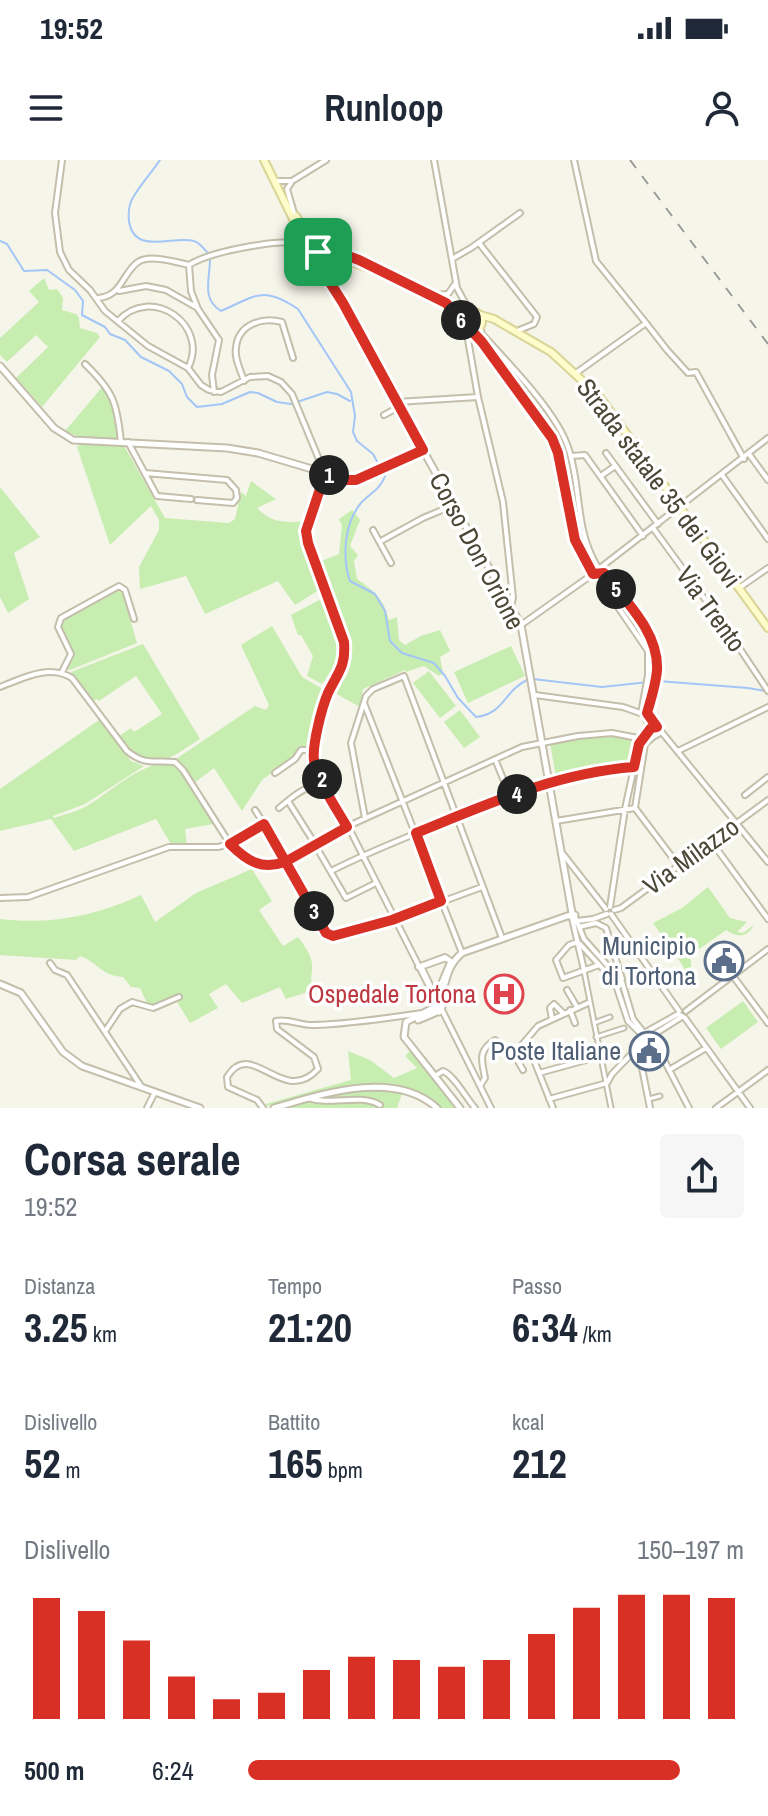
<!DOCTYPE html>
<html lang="it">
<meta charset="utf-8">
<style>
:root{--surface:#fff;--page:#f6f6f7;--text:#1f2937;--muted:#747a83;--accent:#d93025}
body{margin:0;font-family:"Archivo Narrow",sans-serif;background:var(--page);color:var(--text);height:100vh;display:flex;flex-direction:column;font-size:30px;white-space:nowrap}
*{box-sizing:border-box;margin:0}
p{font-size:26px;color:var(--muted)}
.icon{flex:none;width:44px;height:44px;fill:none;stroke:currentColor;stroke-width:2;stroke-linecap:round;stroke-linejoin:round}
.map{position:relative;height:948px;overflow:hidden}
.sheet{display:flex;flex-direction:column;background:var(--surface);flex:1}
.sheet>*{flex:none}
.pin{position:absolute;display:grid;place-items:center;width:68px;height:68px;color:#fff;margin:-34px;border-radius:16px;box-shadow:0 4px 12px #0006}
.km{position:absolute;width:40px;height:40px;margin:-20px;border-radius:50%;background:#222;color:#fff;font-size:22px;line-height:40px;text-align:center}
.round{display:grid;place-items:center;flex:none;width:84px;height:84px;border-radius:8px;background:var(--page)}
.headline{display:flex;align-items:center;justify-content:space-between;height:136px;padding:0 24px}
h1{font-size:44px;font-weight:700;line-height:60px}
.stats{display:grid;grid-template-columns:repeat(3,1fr);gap:12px;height:136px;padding:8px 24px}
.stats div{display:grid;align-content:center}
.stats b{font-size:40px;font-weight:700}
.stats small{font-size:22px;font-weight:400}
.stats p{font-size:22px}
.chart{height:224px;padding:16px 24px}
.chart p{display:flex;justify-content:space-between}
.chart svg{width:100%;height:144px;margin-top:8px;stroke:var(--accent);stroke-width:6}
ul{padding:0 24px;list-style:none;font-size:26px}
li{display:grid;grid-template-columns:128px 96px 1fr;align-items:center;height:60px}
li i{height:20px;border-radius:10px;background:var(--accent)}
.status{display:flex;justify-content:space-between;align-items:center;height:56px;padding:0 40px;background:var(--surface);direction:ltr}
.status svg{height:22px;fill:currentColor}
header{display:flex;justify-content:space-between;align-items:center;height:104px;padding:0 24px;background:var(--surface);font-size:36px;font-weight:700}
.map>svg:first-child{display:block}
</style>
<div class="status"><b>19:52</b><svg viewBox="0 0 49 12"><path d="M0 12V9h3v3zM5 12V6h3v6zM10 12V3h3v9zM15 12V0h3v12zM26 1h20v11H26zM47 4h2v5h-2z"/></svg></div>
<header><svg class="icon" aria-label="menu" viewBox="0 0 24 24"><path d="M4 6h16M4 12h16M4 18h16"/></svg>Runloop<svg class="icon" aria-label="person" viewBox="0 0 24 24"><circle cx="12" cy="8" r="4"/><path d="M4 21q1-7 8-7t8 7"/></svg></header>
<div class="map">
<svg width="768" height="948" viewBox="0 0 768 948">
<rect width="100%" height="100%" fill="#f6f5ea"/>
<path fill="#c7edb0" d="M 44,118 L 49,130 L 57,129 L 63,138 L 62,150 L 76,154 L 79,158 L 80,168 L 97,173 L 100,177 L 42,247 L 16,218 L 48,187 L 36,175 L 7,202 L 0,195 L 0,178 L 39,142 L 29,131 Z
M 104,225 L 114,240 L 119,274 L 116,278 L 85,279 L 65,271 Z
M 80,284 L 123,284 L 165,358 L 229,363 L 235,359 L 241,332 L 246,336 L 251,321 L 276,339 L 257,348 C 271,363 286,363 305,361 L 305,383 L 322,428 L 295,445 L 278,421 L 205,454 L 186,416 L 140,429 L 139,407 L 159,370 L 159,360 L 151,346 L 110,385 L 77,287 Z
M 0,327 L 40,377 L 14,393 L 29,439 L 8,453 L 0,437 Z
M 352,350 L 360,360 L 350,386 L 358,395 L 354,401 L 357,419 C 374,431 384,439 389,460 L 397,457 L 399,480 L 405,485 L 421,476 L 440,470 L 450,491 L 440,497 L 443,513 L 439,516 L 424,506 L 406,512 L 405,510 L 363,529 L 360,547 L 333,532 L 348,504 L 349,481 L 319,402 L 339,394 L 342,365 L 339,359 Z
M 113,428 L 121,428 L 137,483 L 70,510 L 66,508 L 73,498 L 68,479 L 60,467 L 62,459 Z
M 325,437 L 341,482 L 343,493 L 340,506 L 335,506 L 322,524 L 307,516 L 313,496 L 301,475 L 298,475 L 291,455 Z
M 272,466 L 302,517 L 326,531 L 311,586 L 299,588 L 291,599 L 262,620 L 242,651 L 214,608 L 194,623 L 176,599 L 255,546 L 266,550 L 269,545 L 241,485 Z
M 143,484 L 200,579 C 165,602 148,616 118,577 L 131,568 L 134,572 L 162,554 L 136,516 L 99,541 L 97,539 L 91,542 L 71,512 Z
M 511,486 L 525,516 L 468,543 L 454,512 Z
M 429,511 L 456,546 L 440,558 L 413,523 Z
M 460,550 L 480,577 L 464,588 L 444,562 Z
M 99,560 L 131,601 L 144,606 L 85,644 L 53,656 L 54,658 C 66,654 79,651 90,644 C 112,631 154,590 180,609 L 214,664 L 185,669 L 187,686 L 171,684 L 156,659 L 74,691 L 51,659 L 0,671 L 0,629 Z
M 611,576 L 632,580 L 630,605 L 594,609 L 556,617 L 550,583 Z
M 252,709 L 272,741 L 259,750 L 283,786 L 298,777 C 304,785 314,798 312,810 C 311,821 310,817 314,830 L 286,839 L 280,827 L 242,843 L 226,824 L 209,834 L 218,848 L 190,863 L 174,837 L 155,845 L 147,843 L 140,828 L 131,827 L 123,817 C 99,815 101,804 80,796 L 76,800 L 0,795 L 0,759 C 50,765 96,756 141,735 L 155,762 L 196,733 Z
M 708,727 L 730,758 L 747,762 L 737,772 L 743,773 L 754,765 C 747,778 738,778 726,770 L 691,795 L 691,807 L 685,817 L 683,806 L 653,763 L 682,748 Z
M 743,841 L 758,862 L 721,889 L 706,868 Z
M 348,891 L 370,900 L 394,918 L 417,908 L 405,896 L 410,891 L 455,948 L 440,948 C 394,903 320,932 267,946 L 266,944 L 351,920 Z
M 373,929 L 402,934 L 397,948 L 284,948 L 348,930 Z"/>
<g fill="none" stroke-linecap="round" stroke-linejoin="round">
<path stroke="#a3c6f7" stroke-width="2" d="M 160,0 C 152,12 141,24 134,36 C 129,43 128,52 129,61 C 134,96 174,75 194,81 C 200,83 204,89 208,93
M 0,81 L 7,84 L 24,111 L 47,110 L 75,130 L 83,141 L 82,155 L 105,167 L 110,174 L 125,180 L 141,197 L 169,211 L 182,224 L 187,237 L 197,247 L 222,244 L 250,232 L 258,233 L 277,242 L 291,244 L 327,232 L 337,234 L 350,241
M 210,99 C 210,119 201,139 221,151 C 256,136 262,125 298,149 L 351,232 L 355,256 L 353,272 L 357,281 L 373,294 L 385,316 C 380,330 370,333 361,343 C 344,363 342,398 350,421 L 375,434 L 385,451 L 390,481 L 402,493 L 434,503 L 445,516 L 458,538 L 476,557 C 504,554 503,532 527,520
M 533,519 L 602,527 L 658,521 L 748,528 L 765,531"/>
<defs>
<path id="pedestrian" d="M 445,799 L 450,801 L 437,832 L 433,830 L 422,807 Z
M 584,811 L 611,948
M 594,863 L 610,857
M 596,877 L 624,868
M 649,939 L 660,936"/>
<path id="minor" d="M 62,0 L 55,53 L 60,92 L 69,110 L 90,130 L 105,151 L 148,186 L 188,208 L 201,225 L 209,230 L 221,232 L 250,217 L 268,216 L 281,222 L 292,234 L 325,314 L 306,371 L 308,383 L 344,482 L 343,507 L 324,546 L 314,599 L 432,832 L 441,835
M 434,0 L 457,128 L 470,152
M 574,0 L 596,101 L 646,163 L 576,213
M 275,21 L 292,21 L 326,0
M 291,23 L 287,29 L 294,53
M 479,83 L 537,157 L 534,164 L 517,171
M 452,99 L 471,88 L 520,53
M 189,105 C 211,91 281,78 306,84
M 119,131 L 146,126 L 166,130 L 196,147
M 435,135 L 448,134 L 455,124
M 97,138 C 122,137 122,113 138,102 C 150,94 176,102 189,105 L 191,131 L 198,149 L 219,180 L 212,215 L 214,232
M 118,161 C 151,124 210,165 188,208
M 646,163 L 667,190 L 688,213 L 696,212 L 744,299
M 480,167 L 482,174 C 508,203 556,251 568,287 C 582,328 574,367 597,406
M 466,168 L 478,237 L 503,342 L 513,438 L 511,446
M 470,170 L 552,278 L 558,293 L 575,380 L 578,391 L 592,411
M 85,204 C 114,232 117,243 121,282
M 244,221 C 241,211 234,198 236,188 C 238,164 262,157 282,162 L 293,198
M 397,242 L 478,237
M 384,255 L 399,247
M 128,282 L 157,336 L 191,339
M 606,293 L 658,364
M 749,294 L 768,320
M 571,296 L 585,295 L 643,376
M 145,313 L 227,320 L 236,330 L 237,338 L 233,343 L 197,340
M 722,315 L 768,379
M 601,316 L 615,306
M 653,368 L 726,468 L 768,531
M 373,370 L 391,403
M 381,381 L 423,358 L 454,345
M 600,408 L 768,278
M 601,411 C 610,419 617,431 625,441 C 662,487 661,497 647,553 L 656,566
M 596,415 L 648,491 L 648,515 L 642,548 L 650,570
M 739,428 L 768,408
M 521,465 L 593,414
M 62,512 L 71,494 L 58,467 L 61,458 L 119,426 L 125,430 L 134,459
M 0,527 C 23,518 49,504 72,518 L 127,591 C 146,606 153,600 175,602 L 183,610 L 230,684 L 253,703 L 277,705 L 344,668 L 522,587 L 578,576 L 612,573 L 643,579
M 535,535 L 623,547 L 643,554
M 364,543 L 462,793
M 660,570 L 768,702
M 678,591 L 768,547
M 495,599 L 510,636
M 275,613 L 295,599 L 301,590 L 314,590
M 745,635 L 768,617
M 288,641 L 315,684
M 279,648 C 293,637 306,623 324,627
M 635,648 L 645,584 L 653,577
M 365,658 L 351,583 L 366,536 L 373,529 L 404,516 L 502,778
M 556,661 L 635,648 L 678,705
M 264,664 L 326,773 L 333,776 L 392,760 L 482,727
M 711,681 L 768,759
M 318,690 L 346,738 L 376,723
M 563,694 L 606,749
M 331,711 C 366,693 402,679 439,664 C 505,637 562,613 634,607
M 0,738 L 28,737 L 169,687 L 218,687 L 230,684 L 264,664 L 255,650
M 610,747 L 625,649 L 639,584 L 653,567 L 657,567 L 660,573 L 653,577 L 649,572
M 614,750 L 621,748 L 768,640
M 611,754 L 679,851
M 575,757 L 584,779 L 622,822 L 633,859 L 644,873 L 645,880 L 652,879 L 650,872
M 572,758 L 584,810
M 577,761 L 593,759 L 607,754
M 579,767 L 596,763 L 606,768 L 622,819
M 578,782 L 569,785 L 556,800 L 563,818 L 599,805
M 580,784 L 615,822 L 628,861 L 643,876
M 50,803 L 55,810 L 67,815 L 141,926
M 418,807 L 445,797 L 452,802
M 733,816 L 768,863
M 567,830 L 577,847
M 442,850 L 491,948
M 570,850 L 575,863
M 686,851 L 768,789
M 678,854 L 685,858 L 750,948
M 552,859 L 550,848 L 554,844 L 564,854
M 106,870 L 120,849 L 132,842 L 153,848 L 179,837
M 644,873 L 678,854
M 653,875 L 680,858
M 653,879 L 689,948
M 526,880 L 553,948
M 638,888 L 650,948
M 514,894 L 538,866 L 588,843
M 669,910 L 706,888
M 539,913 L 597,897
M 435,916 L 443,911 C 454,915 466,938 475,948
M 480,926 L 485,918 C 482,901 477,891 495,880 L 514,894 L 523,910
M 308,938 C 331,946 359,933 380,945
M 549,939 L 607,923 L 612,914 L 645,880
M 147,948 L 155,932
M 263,948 L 257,940 L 228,927 L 227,917 C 252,876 282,948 318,909 L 314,897 L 277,869 L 276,861 C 288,858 301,866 314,865 C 351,864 386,858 423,853
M 716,948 L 768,910"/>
<path id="tertiary" d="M 332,104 L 333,120 L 363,183 L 521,465 L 572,753 L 570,756 L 574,758 L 575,755 L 572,753
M 321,105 L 334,129
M 0,206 L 54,268 L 73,280 L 227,288 L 258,293 L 349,320 L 373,313 L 423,290
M 0,824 L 21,833 L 63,892 L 82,906 L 200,948
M 437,845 C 447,827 444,808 462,793 L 570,755
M 438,845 L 442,847 L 439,852 L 435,849 Z
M 435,847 L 406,862 L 404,877 L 460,948
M 418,860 L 437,852
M 274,948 C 322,934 395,909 437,948"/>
<path id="secondary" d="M 264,0 L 300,73 L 317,97
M 296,56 L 311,79 L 324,89
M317 97a9 9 0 1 1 18 0a9 9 0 1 1-18 0Z
M 333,92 L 364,103
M 333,102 L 349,101 L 412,124 L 446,143 L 463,162
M464 161a9 9 0 1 1 18 0a9 9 0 1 1-18 0Z
M 480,155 L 494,159 L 551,192 L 599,236 L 768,468"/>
</defs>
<use href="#pedestrian" stroke="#c3bfab" stroke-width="7"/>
<use href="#minor" stroke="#c3bfab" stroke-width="8"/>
<use href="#tertiary" stroke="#c3bfab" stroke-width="9"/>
<use href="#secondary" stroke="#dad496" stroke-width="10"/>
<use href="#pedestrian" stroke="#fff" stroke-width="3"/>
<use href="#minor" stroke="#fff" stroke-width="4"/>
<use href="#tertiary" stroke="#fff" stroke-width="5"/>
<use href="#secondary" stroke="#fffccb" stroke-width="6"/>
<path stroke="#999" stroke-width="2" stroke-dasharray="10 10" stroke-linecap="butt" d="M 630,0 L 768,184"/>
</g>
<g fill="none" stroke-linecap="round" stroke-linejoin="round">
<defs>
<path id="route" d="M 318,92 L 317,102 L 343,143 L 423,290 L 356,320 L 344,320 L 325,314 L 306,371 L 308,383 L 344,482 C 346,507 338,512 328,533 C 322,547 312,585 314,600 C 316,619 337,649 347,667 L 285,702 C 261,710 247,701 230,684 L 264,664 L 326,773 L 333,776 L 392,760 L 441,741 L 416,673 C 488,644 556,613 634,607 L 639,584 L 651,568 L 657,567 L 647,553 C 651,539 656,524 657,510 C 659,472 625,441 604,413 L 593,414 L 575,380 L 558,293 L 552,278 L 482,182 L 446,143 L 359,100 L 326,88 L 318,92"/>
</defs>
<use href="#route" stroke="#fff" stroke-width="16"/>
<use href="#route" stroke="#d93025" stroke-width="10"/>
</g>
<defs>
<symbol id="civic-ring" viewBox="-11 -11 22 22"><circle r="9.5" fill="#fff" stroke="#5c6f8a" stroke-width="1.5"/><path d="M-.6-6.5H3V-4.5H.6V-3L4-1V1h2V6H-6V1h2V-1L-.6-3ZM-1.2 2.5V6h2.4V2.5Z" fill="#5c6f8a"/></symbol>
<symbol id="hospital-ring" viewBox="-11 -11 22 22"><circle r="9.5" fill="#fff" stroke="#e0444e" stroke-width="1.5"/><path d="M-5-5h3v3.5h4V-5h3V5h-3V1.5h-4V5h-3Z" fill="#e0444e"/></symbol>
</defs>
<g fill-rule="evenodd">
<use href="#civic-ring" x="702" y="779" width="44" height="44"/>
<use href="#hospital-ring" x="482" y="812" width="44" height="44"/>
<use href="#civic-ring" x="627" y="869" width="44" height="44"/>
</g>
<g text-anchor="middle" stroke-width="7" stroke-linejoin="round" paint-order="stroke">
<g font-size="26" fill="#4b4737" stroke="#fff">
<text transform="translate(659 323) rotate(53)" y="9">Strada statale 35 dei Giovi</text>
<text transform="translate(477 391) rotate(62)" y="9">Corso Don Orione</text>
<text transform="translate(711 449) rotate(54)" y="9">Via Trento</text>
<text transform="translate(691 696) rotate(-36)" y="9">Via Milazzo</text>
</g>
<g font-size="26" fill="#4e5e75" stroke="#fff" text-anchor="end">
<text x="696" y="795">Municipio<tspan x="696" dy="30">di Tortona</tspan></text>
<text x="621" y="900">Poste Italiane</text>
</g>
<g font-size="26" fill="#be3a42" stroke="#fff" text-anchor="end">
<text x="476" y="843">Ospedale Tortona</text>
</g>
</g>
</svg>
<div class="pin" style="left:318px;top:92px;background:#1e9e55"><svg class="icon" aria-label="arrive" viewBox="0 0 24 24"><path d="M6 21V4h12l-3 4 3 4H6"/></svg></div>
<b class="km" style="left:329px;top:315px">1</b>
<b class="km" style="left:322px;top:619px">2</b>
<b class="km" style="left:314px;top:751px">3</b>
<b class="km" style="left:517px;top:634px">4</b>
<b class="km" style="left:616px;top:429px">5</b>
<b class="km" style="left:461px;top:160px">6</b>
</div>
<section class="sheet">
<div class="headline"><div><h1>Corsa serale</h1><p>19:52</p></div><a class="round"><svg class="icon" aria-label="share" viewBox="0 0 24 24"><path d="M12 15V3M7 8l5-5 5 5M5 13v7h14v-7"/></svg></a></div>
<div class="stats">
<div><p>Distanza</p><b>3.25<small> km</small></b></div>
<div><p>Tempo</p><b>21:20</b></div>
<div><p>Passo</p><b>6:34<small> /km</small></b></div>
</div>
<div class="stats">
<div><p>Dislivello</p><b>52<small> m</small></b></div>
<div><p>Battito</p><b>165<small> bpm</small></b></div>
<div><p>kcal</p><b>212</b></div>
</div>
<div class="chart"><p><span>Dislivello</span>150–197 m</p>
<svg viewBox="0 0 160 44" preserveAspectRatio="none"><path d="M5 44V7M15 44V11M25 44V20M35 44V31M45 44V38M55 44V36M65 44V29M75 44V25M85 44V26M95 44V28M105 44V26M115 44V18M125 44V10M135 44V6M145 44V6M155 44V7"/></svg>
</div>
<ul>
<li><b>500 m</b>6:24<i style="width:87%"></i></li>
</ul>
</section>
